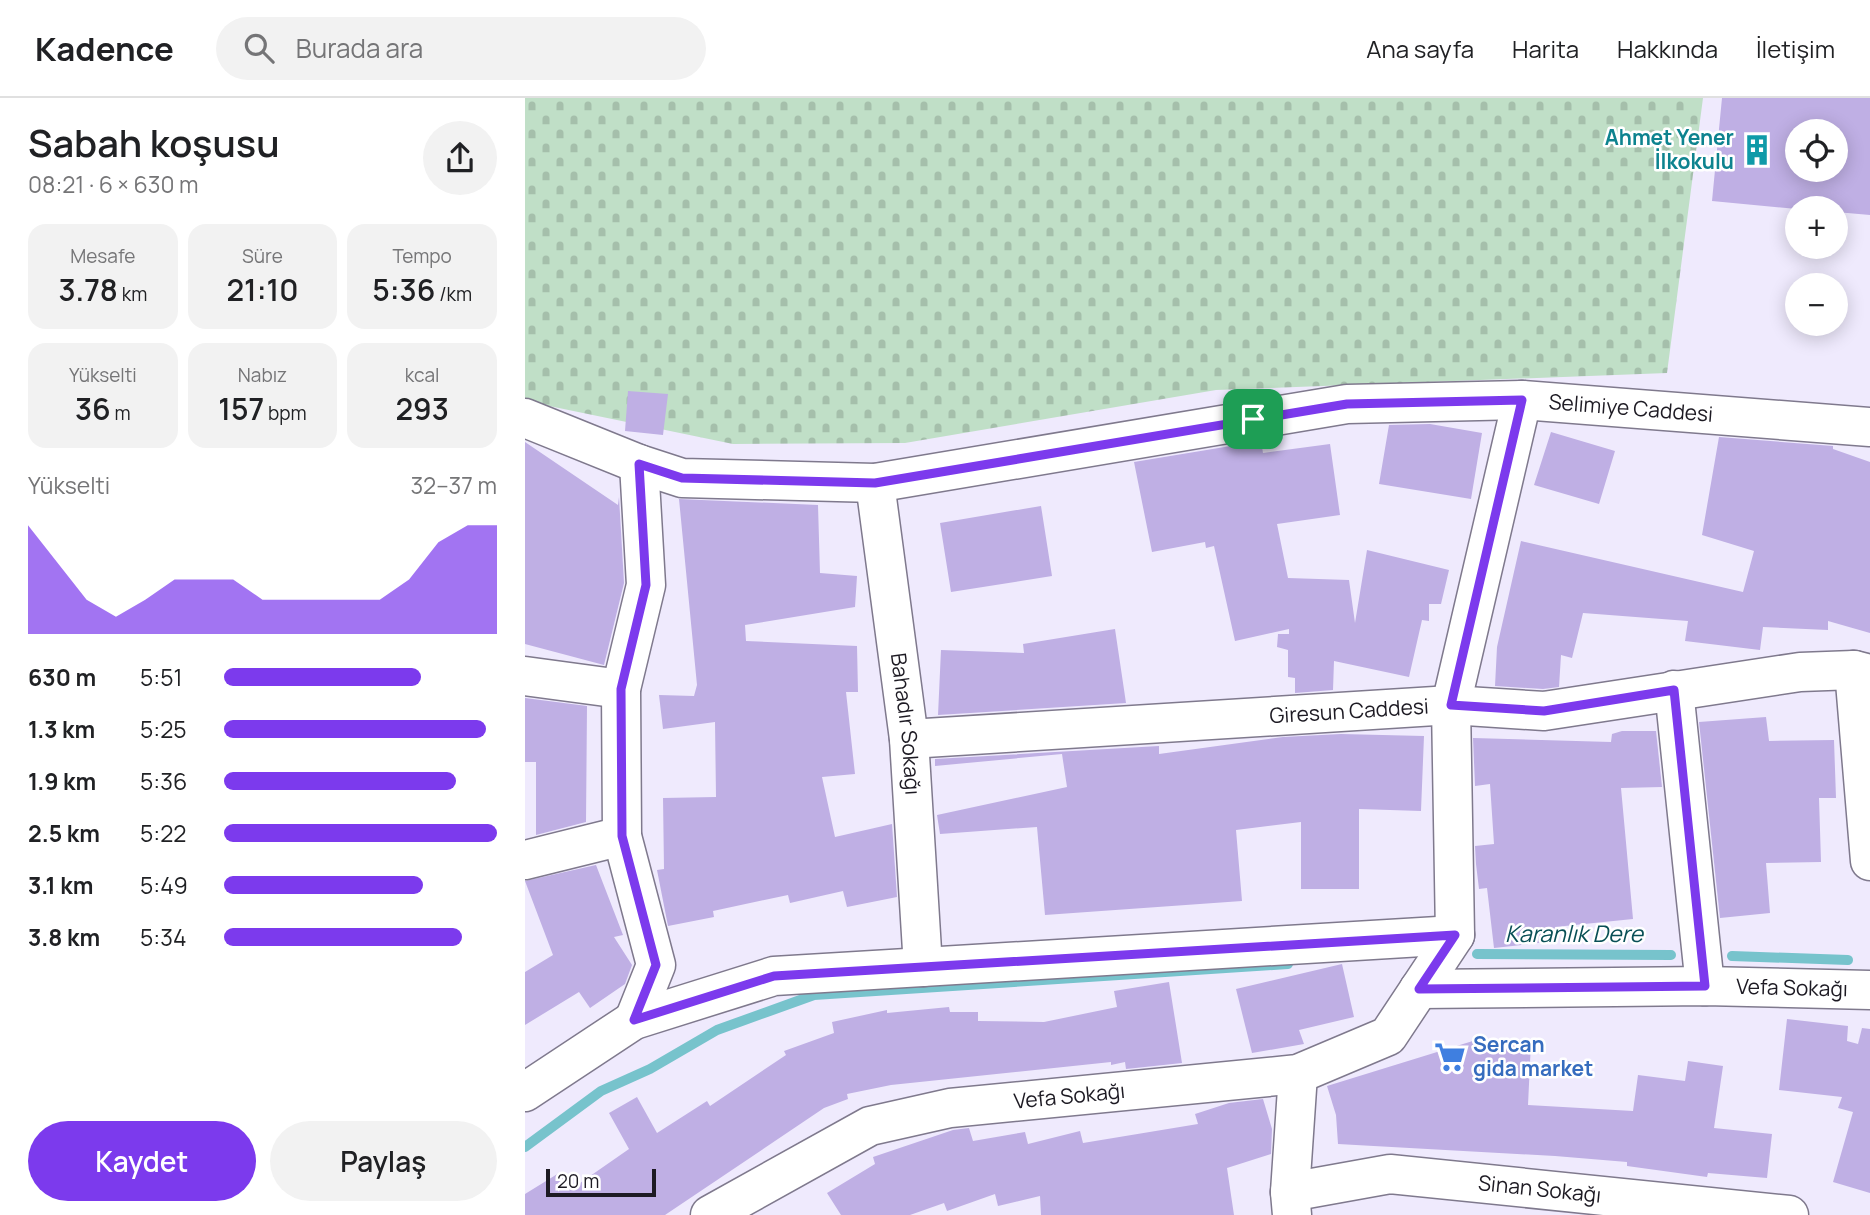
<!DOCTYPE html>
<html lang="tr">
<meta charset="utf-8">
<style>
:root{--surface:#fff;--page:#f2f2f2;--text:#202124;--muted:#757577;--line:#e0e0e0;--accent:#7c3aed}
body{margin:0;font-family:Manrope,sans-serif;background:var(--page);color:var(--text);height:100vh;display:flex;flex-direction:column;font-size:26px;white-space:nowrap}
*{box-sizing:border-box;margin:0}
p{font-size:23px;color:var(--muted)}
.icon{flex:none;width:38px;height:38px;fill:none;stroke:currentColor;stroke-width:2;stroke-linecap:round;stroke-linejoin:round}
.map{position:relative;flex:1;overflow:hidden}
.side{display:flex;flex-direction:column;background:var(--surface);width:525px}
.side>*{flex:none}
.buttons{position:absolute;left:1260px;top:21px;display:grid;gap:14px}
.buttons a{display:grid;place-items:center;width:63px;height:63px;border-radius:50%;background:var(--surface);box-shadow:0 4px 18px #0003;font-size:35px}
.scale{position:absolute;left:21px;bottom:18px;width:110px;box-sizing:border-box;padding-left:7px;border:4px solid #1d1a23;border-top:0;font-size:19px;line-height:24px;white-space:nowrap;color:#1d1a23;-webkit-text-stroke:5px #fff;paint-order:stroke}
.pin{position:absolute;display:grid;place-items:center;width:60px;height:60px;color:#fff;margin:-30px;border-radius:14px;box-shadow:0 4px 10px #0006}
.round{display:grid;place-items:center;flex:none;width:74px;height:74px;border-radius:37px;background:var(--page)}
.overview{display:flex;align-items:center;justify-content:space-between;height:119px;padding:0 28px}
h1{font-size:38px;font-weight:600;line-height:52px}
.stats{display:grid;grid-template-columns:repeat(3,1fr);gap:10px;height:119px;padding:7px 28px}
.stats div{display:grid;align-content:center;border-radius:18px;background:var(--page);text-align:center}
.stats b{font-size:30px;font-weight:600}
.stats small{font-size:19px;font-weight:400}
.stats p{font-size:19px}
.chart{height:196px;padding:14px 28px}
.chart p{display:flex;justify-content:space-between}
.chart svg{width:100%;height:126px;margin-top:7px;fill:var(--accent);opacity:.7}
.primary-button{display:flex;gap:14px;margin-top:auto;padding:14px 28px}
.primary-button a{flex:1;height:80px;border-radius:42px;background:var(--accent);color:#fff;font-size:28px;font-weight:600;line-height:80px;text-align:center}
.primary-button a+a{background:var(--page);color:var(--text)}
ul{padding:0 28px;list-style:none;font-size:23px}
li{display:grid;grid-template-columns:112px 84px 1fr;align-items:center;height:52px}
li i{height:18px;border-radius:9px;background:var(--accent)}
header{display:flex;align-items:center;gap:42px;box-sizing:border-box;height:98px;padding:0 35px;background:var(--surface);border-bottom:2px solid var(--line)}
header strong{font-size:33px}
nav{display:flex;gap:38px;margin-inline-start:auto;font-size:24px}
.search{width:490px;height:63px;background:var(--page);display:flex;align-items:center;gap:18px;box-sizing:border-box;padding:0 24px;border-radius:38px;color:var(--muted);font-size:26px}
main{display:flex;flex:1;min-height:0}
.map>svg:first-child{display:block}
</style>
<header>
<strong>Kadence</strong>
<div class="search"><svg class="icon" aria-label="search" viewBox="0 0 24 24"><circle cx="10" cy="10" r="6"/><path d="M15 15l6 6"/></svg>Burada ara</div>
<nav><a>Ana sayfa</a><a>Harita</a><a>Hakkında</a><a>İletişim</a></nav>
</header>
<main>
<section class="side">
<div class="overview"><div><h1>Sabah koşusu</h1><p>08:21 · 6 × 630 m</p></div><a class="round"><svg class="icon" aria-label="share" viewBox="0 0 24 24"><path d="M12 15V3M7 8l5-5 5 5M5 13v7h14v-7"/></svg></a></div>
<div class="stats">
<div><p>Mesafe</p><b>3.78<small> km</small></b></div>
<div><p>Süre</p><b>21:10</b></div>
<div><p>Tempo</p><b>5:36<small> /km</small></b></div>
</div>
<div class="stats">
<div><p>Yükselti</p><b>36<small> m</small></b></div>
<div><p>Nabız</p><b>157<small> bpm</small></b></div>
<div><p>kcal</p><b>293</b></div>
</div>
<div class="chart"><p><span>Yükselti</span>32–37 m</p>
<svg viewBox="0 0 160 44" preserveAspectRatio="none"><path d="M0 44V6L10 19L20 32L30 38L40 32L50 25L60 25L70 25L80 32L90 32L100 32L110 32L120 32L130 25L140 12L150 6L160 6V44z"/></svg>
</div>
<ul>
<li><b>630 m</b>5:51<i style="width:72%"></i></li>
<li><b>1.3 km</b>5:25<i style="width:96%"></i></li>
<li><b>1.9 km</b>5:36<i style="width:85%"></i></li>
<li><b>2.5 km</b>5:22<i style="width:100%"></i></li>
<li><b>3.1 km</b>5:49<i style="width:73%"></i></li>
<li><b>3.8 km</b>5:34<i style="width:87%"></i></li>
</ul>
<div class="primary-button"><a>Kaydet</a><a>Paylaş</a></div>
</section>
<div class="map">
<svg width="1345" height="1117" viewBox="0 0 1345 1117">
<defs>
<pattern id="cemetery-stones" width="16" height="16" patternUnits="userSpaceOnUse" patternTransform="scale(1.75)"><rect width="16" height="16" fill="#c0dfc7"/><path d="M2 7V4a2 2 0 0 1 4 0v3zM10 15v-3a2 2 0 0 1 4 0v3z" fill="#a5bfab"/></pattern>
</defs>
<rect width="100%" height="100%" fill="#efeafd"/>
<path fill="url(#cemetery-stones)" d="M 0,0 L 1178,0 L 1142,275 L 691,292 L 380,345 L 208,346 L 0,303 Z"/>
<g fill="none" stroke-linecap="round" stroke-linejoin="round">
<path stroke="#77c3cc" stroke-width="10" d="M 952,856 L 1146,857
M 1207,858 L 1323,862
M 0,1049 L 76,993 L 125,971 L 192,932 L 289,897 L 763,866"/>
</g>
<path fill="#bfafe4" fill-rule="evenodd" d="M 1197,0 L 1345,0 L 1345,117 L 1311,114 L 1311,110 L 1272,111 L 1187,103 ZM 1272,33 L 1311,33 L 1311,72 L 1272,72 Z
M 103,293 L 143,296 L 138,337 L 100,333 Z
M 905,326 L 957,335 L 946,401 L 854,386 L 864,327 Z
M 1026,334 L 1090,353 L 1074,406 L 1009,387 Z
M 1194,339 L 1308,348 L 1308,351 L 1345,364 L 1345,535 L 1303,523 L 1303,532 L 1238,529 L 1235,552 L 1160,543 L 1163,523 L 1058,515 L 1047,560 L 1036,557 L 1034,589 L 1018,591 L 970,588 L 972,549 L 996,443 L 1218,494 L 1229,453 L 1177,437 Z
M 736,343 L 738,355 L 805,346 L 815,417 L 752,426 L 763,480 L 824,482 L 830,525 L 842,452 L 924,472 L 916,506 L 904,506 L 904,523 L 897,522 L 884,579 L 809,563 L 808,592 L 770,595 L 770,580 L 763,579 L 763,552 L 752,549 L 753,536 L 764,536 L 764,531 L 710,543 L 689,448 L 681,450 L 680,444 L 627,454 L 609,364 Z
M 0,344 L 93,407 L 94,399 L 99,485 L 79,567 L 0,546 Z
M 154,401 L 293,407 L 295,475 L 332,478 L 330,509 L 220,527 L 221,543 L 332,548 L 333,594 L 321,594 L 330,676 L 297,679 L 310,739 L 367,726 L 372,799 L 322,809 L 318,793 L 265,805 L 263,797 L 188,813 L 189,819 L 143,828 L 132,772 L 139,771 L 138,700 L 191,699 L 190,624 L 138,631 L 134,597 L 169,598 L 172,587 Z
M 516,408 L 527,478 L 426,494 L 415,425 Z
M 590,531 L 601,605 L 413,617 L 416,552 L 499,555 L 498,546 Z
M 0,600 L 62,608 L 61,724 L 11,737 L 11,664 L 0,664 Z
M 1241,619 L 1244,643 L 1309,642 L 1311,700 L 1294,700 L 1296,764 L 1241,765 L 1245,815 L 1195,820 L 1174,624 Z
M 1097,633 L 1131,633 L 1137,689 L 1096,690 L 1108,821 L 1030,829 L 1031,843 L 969,850 L 962,790 L 954,791 L 951,766 L 950,748 L 969,746 L 965,686 L 950,688 L 948,640 L 1086,644 L 1087,636 Z
M 816,636 L 899,638 L 896,713 L 834,711 L 834,791 L 776,791 L 776,724 L 711,732 L 717,803 L 520,817 L 512,729 L 415,736 L 412,717 L 542,689 L 537,656 L 410,668 L 410,661 L 634,648 L 634,656 L 758,639 Z
M 71,767 L 98,837 L 89,839 L 107,867 L 100,886 L 65,910 L 54,894 L 0,927 L 0,874 L 28,857 L 0,783 Z
M 817,866 L 829,919 L 774,932 L 779,946 L 727,955 L 711,891 Z
M 644,884 L 657,965 L 601,971 L 600,964 L 586,967 L 586,964 L 366,987 L 322,996 L 323,1001 L 299,1010 L 140,1117 L 0,1117 L 0,1096 L 34,1075 L 45,1092 L 104,1051 L 84,1015 L 112,999 L 132,1035 L 182,1003 L 185,1008 L 261,957 L 259,953 L 309,935 L 307,924 L 362,912 L 362,915 L 424,909 L 425,914 L 453,914 L 453,923 L 519,924 L 592,909 L 589,893 Z
M 1262,921 L 1323,928 L 1322,943 L 1333,946 L 1337,930 L 1345,931 L 1345,1095 L 1308,1084 L 1328,1014 L 1313,1010 L 1317,999 L 1254,992 Z
M 951,942 L 1006,944 L 1003,1007 L 1108,1013 L 1113,977 L 1160,983 L 1163,963 L 1198,968 L 1189,1030 L 1247,1036 L 1242,1080 L 1183,1075 L 1182,1079 L 1102,1068 L 1102,1064 L 1030,1058 L 813,1046 L 811,1017 L 802,988 Z
M 738,1001 L 747,1031 L 746,1056 L 702,1070 L 709,1117 L 516,1117 L 515,1098 L 473,1108 L 470,1096 L 422,1113 L 419,1105 L 385,1117 L 316,1117 L 302,1095 L 350,1066 L 348,1059 L 428,1032 L 444,1030 L 448,1043 L 500,1034 L 503,1046 L 555,1033 L 558,1045 L 673,1026 L 670,1016 L 704,1005 Z"/>
<g fill="none" stroke-linecap="round" stroke-linejoin="round">
<defs>
<g id="minor">
<path id="s1" d="M 0,320 L 114,366 L 157,380 L 350,385 L 822,306 L 997,302 L 1345,329"/>
<path id="s2" d="M 350,385 L 384,641 L 398,869"/>
<path d="M 1329,572 L 1345,763"/>
<path d="M 0,578 L 96,591"/>
<path d="M 1149,592 L 1180,888"/>
<path id="s3" d="M 384,641 L 926,607 L 1019,613 L 1275,574 L 1329,572 L 1345,576"/>
<path d="M 0,762 L 97,738"/>
<path id="s4" d="M 894,891 L 1180,888 L 1345,892"/>
<path d="M 109,922 L 131,867 L 97,738 L 96,591 L 121,487 L 114,366"/>
<path d="M 0,994 L 109,922 L 249,878 L 930,837"/>
<path id="s5" d="M 765,1094 L 865,1076 L 1264,1117"/>
<path id="s6" d="M 185,1117 L 345,1028 L 425,1010 L 773,976 L 863,938 L 930,837 L 926,607 L 997,302"/>
<path d="M 767,1117 L 765,1094 L 773,976"/>
</g>
</defs>
<use href="#minor" stroke="#7f798d" stroke-width="41"/>
<use href="#minor" stroke="#fff" stroke-width="38"/>
</g>
<g fill="none" stroke-linecap="round" stroke-linejoin="round">
<defs>
<path id="route" d="M 997,302 L 926,607 L 1019,613 L 1149,592 L 1180,888 L 894,891 L 930,837 L 249,878 L 109,922 L 131,867 L 97,738 L 96,591 L 121,487 L 114,366 L 157,380 L 350,385 L 822,306 Z"/>
</defs>
<use href="#route" stroke="#fff" stroke-width="14"/>
<use href="#route" stroke="#7c3aed" stroke-width="9"/>
</g>
<defs>
<symbol id="building-bare" viewBox="-9 -9 18 18"><path d="M-4-6H4V6H1V3H-1V6H-4ZM-2.5-4.3h1.7v1.8h-1.7ZM.8-4.3h1.7v1.8H.8ZM-2.5-1h1.7V.8h-1.7ZM.8-1h1.7V.8H.8Z" fill="#0f9aa8" stroke="#fff" stroke-width="2.5" paint-order="stroke"/></symbol>
<symbol id="supermarket-bare" viewBox="-9 -9 18 18"><path d="M-6-5.5h2.5l.6 2H6L4.5 2H-2.5L-4.4-4H-6ZM-1.5 3.2a1.3 1.3 0 1 0 .1 0ZM3 3.2a1.3 1.3 0 1 0 .1 0Z" fill="#3f7fe0" stroke="#fff" stroke-width="2.5" paint-order="stroke"/></symbol>
</defs>
<g fill-rule="evenodd">
<use href="#building-bare" x="1210" y="30" width="44" height="44"/>
<use href="#supermarket-bare" x="903" y="937" width="44" height="44"/>
</g>
<g text-anchor="middle" stroke-width="5" stroke-linejoin="round" paint-order="stroke">
<g font-size="21" font-weight="bold" fill="#0d838f" stroke="#fff" text-anchor="end">
<text x="1209" y="47">Ahmet Yener<tspan x="1209" dy="24">İlkokulu</tspan></text>
</g>
<g font-size="21" fill="#1d1a23" stroke="#fff">
<text dy="7" stroke="none"><textPath href="#s1" startOffset="1124">Selimiye Caddesi</textPath></text>
<text dy="7" stroke="none"><textPath href="#s3" startOffset="441">Giresun Caddesi</textPath></text>
<text dy="7" stroke="none"><textPath href="#s2" startOffset="243">Bahadır Sokağı</textPath></text>
<text dy="7" stroke="none"><textPath href="#s4" startOffset="373">Vefa Sokağı</textPath></text>
<text dy="7" stroke="none"><textPath href="#s6" startOffset="385">Vefa Sokağı</textPath></text>
<text dy="7" stroke="none"><textPath href="#s5" startOffset="252">Sinan Sokağı</textPath></text>
</g>
<g font-size="21" font-weight="bold" fill="#366cbe" stroke="#fff" text-anchor="start">
<text x="948" y="954">Sercan<tspan x="948" dy="24">gida market</tspan></text>
</g>
<g font-size="23" font-style="italic" fill="#094f56" stroke="#fff">
<text x="1049" y="844">Karanlık Dere</text>
</g>
</g>
</svg>
<div class="buttons">
<a><svg class="icon" aria-label="locate" viewBox="0 0 24 24"><circle cx="12" cy="12" r="6"/><path d="M12 2v4M12 18v4M2 12h4M18 12h4"/></svg></a>
<a>+</a>
<a>−</a>
</div>
<div class="scale">20 m</div>
<div class="pin" style="left:728px;top:321px;background:#1e9e55"><svg class="icon" aria-label="arrive" viewBox="0 0 24 24"><path d="M6 21V4h12l-3 4 3 4H6"/></svg></div>
</div>
</main>
